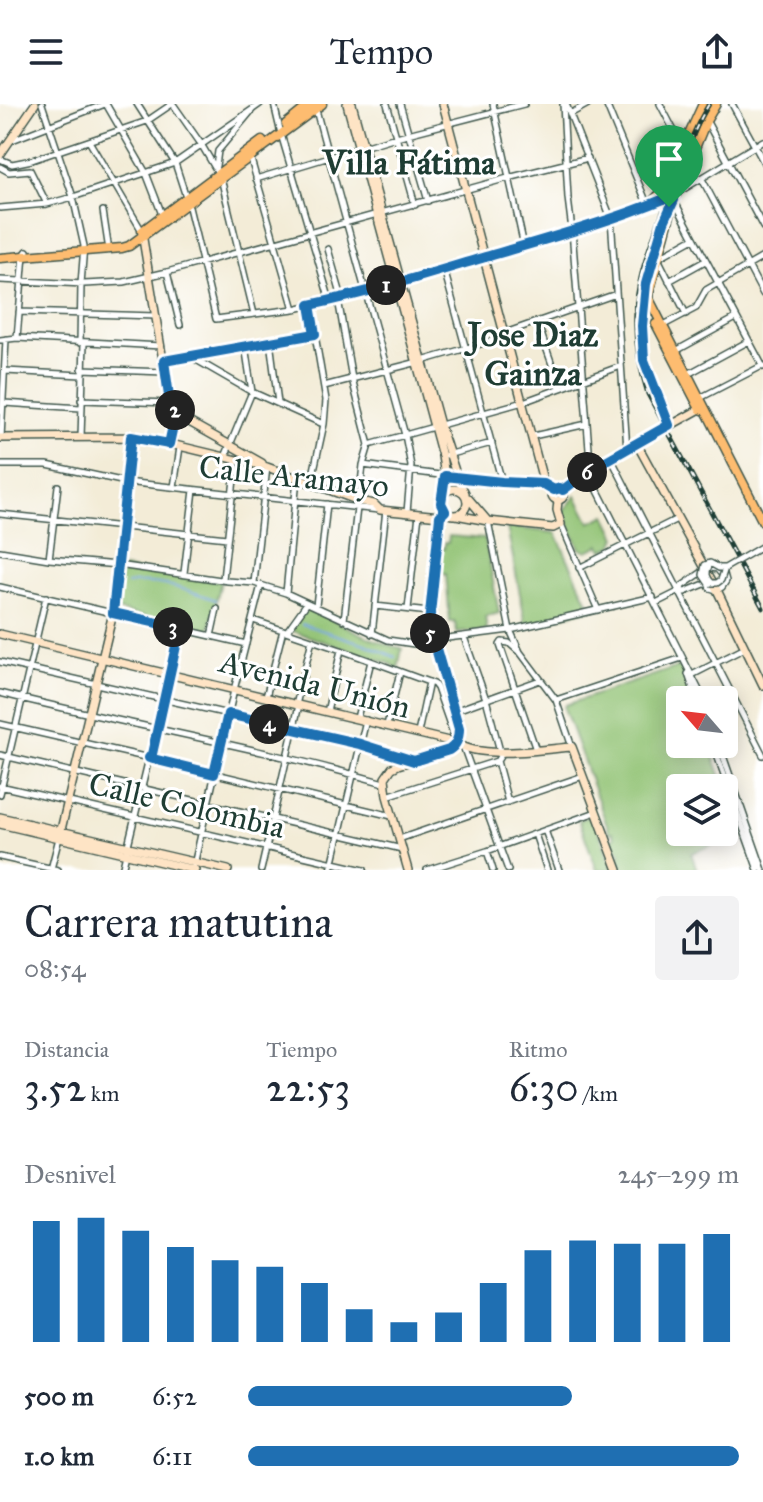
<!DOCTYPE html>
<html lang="es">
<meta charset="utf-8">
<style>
:root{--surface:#fff;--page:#f2f2f3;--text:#1f2937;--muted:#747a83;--accent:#1f6fb2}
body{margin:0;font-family:"IM FELL Great Primer",serif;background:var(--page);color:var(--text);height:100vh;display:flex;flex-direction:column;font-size:30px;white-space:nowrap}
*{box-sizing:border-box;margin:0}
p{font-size:26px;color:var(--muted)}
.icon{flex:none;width:44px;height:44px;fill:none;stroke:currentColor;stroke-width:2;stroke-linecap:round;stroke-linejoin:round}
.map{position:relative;height:766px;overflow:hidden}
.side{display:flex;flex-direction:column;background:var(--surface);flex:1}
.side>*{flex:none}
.needle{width:52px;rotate:298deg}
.fabs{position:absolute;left:666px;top:582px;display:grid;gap:16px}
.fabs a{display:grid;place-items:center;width:72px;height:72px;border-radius:8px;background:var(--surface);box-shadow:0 4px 20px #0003;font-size:40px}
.pin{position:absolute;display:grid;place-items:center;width:68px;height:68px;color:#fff;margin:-82px -34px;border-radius:50% 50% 50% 0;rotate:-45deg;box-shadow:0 0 8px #0007}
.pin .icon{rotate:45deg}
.km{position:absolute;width:40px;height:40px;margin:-20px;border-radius:50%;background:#222;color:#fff;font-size:22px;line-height:40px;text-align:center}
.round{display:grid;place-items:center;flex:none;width:84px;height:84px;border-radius:8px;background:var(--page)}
.head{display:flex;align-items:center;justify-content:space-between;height:136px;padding:0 24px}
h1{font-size:44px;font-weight:600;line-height:60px}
.stats{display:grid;grid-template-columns:repeat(3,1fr);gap:12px;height:136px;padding:8px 24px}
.stats div{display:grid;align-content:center}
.stats b{font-size:40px;font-weight:600}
.stats small{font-size:22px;font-weight:400}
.stats p{font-size:22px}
.chart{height:224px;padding:16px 24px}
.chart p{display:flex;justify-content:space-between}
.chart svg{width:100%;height:144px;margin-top:8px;stroke:var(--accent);stroke-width:6}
ul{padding:0 24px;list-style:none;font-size:26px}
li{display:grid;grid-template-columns:128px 96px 1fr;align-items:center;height:60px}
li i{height:20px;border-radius:10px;background:var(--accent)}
header{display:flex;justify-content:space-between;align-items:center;height:104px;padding:0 24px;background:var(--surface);font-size:36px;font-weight:600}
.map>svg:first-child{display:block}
</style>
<header><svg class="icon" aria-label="menu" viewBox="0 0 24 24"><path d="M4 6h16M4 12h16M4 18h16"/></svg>Tempo<svg class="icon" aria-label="share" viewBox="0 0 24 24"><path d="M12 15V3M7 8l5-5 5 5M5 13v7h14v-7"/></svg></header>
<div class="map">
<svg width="763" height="766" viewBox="0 0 763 766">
<rect width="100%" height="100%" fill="#fff"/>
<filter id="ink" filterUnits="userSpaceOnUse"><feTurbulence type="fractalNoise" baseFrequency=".0125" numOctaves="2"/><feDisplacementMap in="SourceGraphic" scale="16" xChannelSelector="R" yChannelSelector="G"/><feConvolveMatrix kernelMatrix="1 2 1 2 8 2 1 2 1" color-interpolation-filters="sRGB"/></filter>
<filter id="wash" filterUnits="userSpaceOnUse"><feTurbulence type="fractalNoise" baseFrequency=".006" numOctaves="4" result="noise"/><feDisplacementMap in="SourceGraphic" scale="32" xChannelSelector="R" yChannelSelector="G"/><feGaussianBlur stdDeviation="1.8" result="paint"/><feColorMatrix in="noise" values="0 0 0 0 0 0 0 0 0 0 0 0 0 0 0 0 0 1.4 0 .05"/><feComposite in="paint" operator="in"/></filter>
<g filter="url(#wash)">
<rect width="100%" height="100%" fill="#f3ecd7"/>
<path fill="#91c273" stroke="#588054" stroke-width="2" fill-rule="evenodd" d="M 576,392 L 590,419 L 606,411 L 617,433 L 613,442 L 603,446 L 600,441 L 587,447 L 580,445 L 563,407 Z
M 507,423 L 556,429 L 591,505 L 526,521 Z
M 449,432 L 485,435 L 499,509 L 485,513 L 487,526 L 457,529 L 455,518 L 450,518 L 446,470 L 438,470 L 441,444 L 444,445 L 445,439 L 448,439 Z
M 121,464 L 221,477 L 209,528 L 116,506 Z
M 307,503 C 331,514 377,541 402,544 L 398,565 L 391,560 L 290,526 Z
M 678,563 L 682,564 L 693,596 L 680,596 L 680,640 L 709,640 L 741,730 L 691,749 L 697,766 L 623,766 L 618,753 L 621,749 L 615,743 L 612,736 L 615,732 L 613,728 L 610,729 L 564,604 L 565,601 ZM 680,684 L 724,684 L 724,728 L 680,728 Z
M 593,711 L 613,766 L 597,766 L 579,716 Z"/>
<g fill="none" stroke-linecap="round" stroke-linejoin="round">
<path stroke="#73a3dd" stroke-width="2" d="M 127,480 C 158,475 187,486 216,496
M 302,520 L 365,540 L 395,553"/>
</g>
</g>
<g filter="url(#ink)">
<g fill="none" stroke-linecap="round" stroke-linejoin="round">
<defs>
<path id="street" d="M 42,0 L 73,93 L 84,142 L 81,180 L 80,239
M 106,0 L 146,69 L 163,113
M 137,0 L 175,59 L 188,99 L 216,215 L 294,205 L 338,195 L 395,179
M 173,0 L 201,40 L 221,74 L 254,210
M 274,0 L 281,30 L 330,197
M 387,0 L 415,101
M 400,0 L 428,97
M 493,0 L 524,142
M 563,0 L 568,94 L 572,126 L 590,358 L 593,364
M 566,0 L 611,114 L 627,345
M 606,0 L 648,102
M 660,0 L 682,42
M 732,0 L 763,57
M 315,2 C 344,112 375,221 405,331 L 411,362 L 407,408
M 570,10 L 588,0
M 707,18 L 763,123
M 12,36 L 105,0
M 89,37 L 142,127
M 250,52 L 294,205
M 0,55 L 12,60 L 32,56 L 147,17 L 172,0
M 216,62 L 218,47 L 253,5 L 260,0
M 0,63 L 9,68 L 30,66 L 47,100
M 256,75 L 396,33 L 524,0
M 702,75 L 763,190
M 677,89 L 763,37
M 675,98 L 763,263
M 0,104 L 47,100 L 73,93 L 175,59 L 253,5
M 103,107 L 108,140
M 328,145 L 342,194
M 444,165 L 502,378
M 167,168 L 180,221
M 0,176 L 84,180 L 124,178 L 167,168 L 508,74 L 588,54
M 669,177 L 705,157
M 338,195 L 352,275 L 369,341 L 363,361 L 359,397
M 310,201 L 326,296 L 324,320 L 311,380
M 19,208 L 156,212
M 686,210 L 658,154 L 694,134
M 537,218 L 560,283
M 660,223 L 696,204 L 706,186 L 763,153
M 505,229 L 616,190
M 17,234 L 24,151 L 27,147
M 0,236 L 17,234 L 161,242
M 270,237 L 278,299
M 674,248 L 736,214
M 193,254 L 252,288 L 323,320
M 164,257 L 315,230
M 82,265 L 165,268
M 5,267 L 82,271
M 688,270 L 749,237
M 324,282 L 422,257 L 505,233
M 700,294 L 762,262
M 81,296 L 170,299
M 4,299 L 81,304
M 533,332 L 587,320
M 81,333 L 84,239
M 1,334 L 6,235
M 169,340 L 176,308
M 369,341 L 523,298 L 621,262
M 447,351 L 492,339
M 225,353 L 252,288 L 245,241
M 611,354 L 763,651
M 0,361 L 47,361 L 126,378 L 379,406
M 363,361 L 463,374 L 544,380
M 588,367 L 704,596
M 174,383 L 180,343
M 0,410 L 227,434
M 488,417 L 510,526 L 520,548 L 556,596 L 572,643
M 561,420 L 598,506
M 0,447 L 49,455 L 118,461 L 228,477 L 254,479 L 286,489 L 388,536 L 434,543
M 49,455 L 58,382
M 579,464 L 677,415
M 184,469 L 194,386
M 223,475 L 236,357
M 707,478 L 710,484 L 717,486 L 722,483 L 726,477 L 723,466
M 254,479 L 267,363
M 0,483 L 246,540
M 681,486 L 682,482 L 705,466 L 712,464 L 717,465 L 723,472
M 286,489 L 297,375
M 656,499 L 680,487 L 685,488 L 707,479
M 316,502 L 327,400
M 375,502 L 429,508
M 408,505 L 419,410
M 253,516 L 341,546 L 434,580 L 437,584 L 456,638
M 344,516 L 357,404
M 287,527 L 307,499
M 372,530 L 386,406
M 211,532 L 217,505
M 432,536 L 510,526 L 653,493
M 518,547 L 509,539 L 502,538 L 500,541 L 536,646
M 0,558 L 360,640 L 413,656
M 688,570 L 697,596
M 692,571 L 745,544
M 0,589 C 128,621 258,643 384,679
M 266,593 L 283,526
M 556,596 L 682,554
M 296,601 L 312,536
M 454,607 L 540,576
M 327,608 L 341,546
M 357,614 L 371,557
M 0,620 L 149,654 L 392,712
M 387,621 L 400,568
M 418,629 L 429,578
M 713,640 L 758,766
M 719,640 L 763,766
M 464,645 L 508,766
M 0,651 L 402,745
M 497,657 L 508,698
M 0,682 L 364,766
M 0,690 L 46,493
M 387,692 L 497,657 L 501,651 L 486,595 L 464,533
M 545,726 L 559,766
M 535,730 L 547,766
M 399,735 L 583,672
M 487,747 L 493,766
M 0,753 L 58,766
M 194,761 L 234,586 L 261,481
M 51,765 L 59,734
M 122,766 L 149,654 L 152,650 L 180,524
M 261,766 L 299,601
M 331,766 L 366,616
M 427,766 L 487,747 L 596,708"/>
<path id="secondary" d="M 347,0 L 442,352 L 445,372 L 442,392
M 352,0 L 440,321 L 457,373 L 465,389
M 443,0 L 544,380 L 554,386
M 0,51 L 35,0
M 142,129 L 170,299 L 176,308 L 182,314 L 262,359
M 400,177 L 524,142 L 648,102 L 672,91
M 644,197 L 642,222 L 644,256 L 669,321
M 0,334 L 131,333 L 154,336 L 267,363 L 359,397 L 374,400 L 380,406 L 440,412
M 637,340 L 717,486 L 763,581
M552 390a6 6 0 1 1 12 0a6 6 0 1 1-12 0Z
M441 398a13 13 0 1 1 26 0a13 13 0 1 1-26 0Z
M 563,386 L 588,367 L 702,304
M 468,394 L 486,415
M 456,411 L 488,417 L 553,424 L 561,420 L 557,406 L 558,397
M 0,530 L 457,639 C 480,656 544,645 572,643 L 618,766
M 0,713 L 228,766
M 0,720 L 195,766
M 59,734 L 113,509 L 131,333
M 408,766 L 387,692 L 385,674 L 392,664 L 398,661 L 449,646 C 455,642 458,638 459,631 C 461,613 439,562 434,542 C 424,506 436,450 440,412 L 445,407"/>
<path id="primary" d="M 286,20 L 311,0
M 674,96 L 648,193 L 763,418
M 674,96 L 669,93 L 678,55 L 703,0
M 673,98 L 706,17 L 716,0
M 648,102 L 664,86 L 670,74
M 142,127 L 262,37
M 0,154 L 122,144 L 129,142 L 322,0
M 656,220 L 700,305 L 703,306"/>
</defs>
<use href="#street" stroke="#3f574c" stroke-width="8"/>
<use href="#secondary" stroke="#3f574c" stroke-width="10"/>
<use href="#primary" stroke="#3f574c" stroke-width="11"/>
<use href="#street" stroke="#fff" stroke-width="5"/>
<use href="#secondary" stroke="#fee4c5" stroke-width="7"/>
<use href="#primary" stroke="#fdbc6f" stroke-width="8"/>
<defs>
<path id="rail" d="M 709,0 C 693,26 683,56 672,84 C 642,163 621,205 648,290 L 763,504"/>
</defs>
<use href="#rail" stroke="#1f3d34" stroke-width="5"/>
<use href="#rail" stroke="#fff" stroke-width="2" stroke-dasharray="6" stroke-linecap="butt"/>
<defs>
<path id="street-bridge" d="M 709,462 C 705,469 707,474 712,479 L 717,479 L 721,476 L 725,464 L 763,442
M 709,480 L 703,471 L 705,461 L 710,459 L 719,464 L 725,464"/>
</defs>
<use href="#street-bridge" stroke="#3f574c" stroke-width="8" stroke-linecap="butt"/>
<use href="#street-bridge" stroke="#fff" stroke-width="5"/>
</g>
</g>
<g fill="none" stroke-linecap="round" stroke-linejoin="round" filter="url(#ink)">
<defs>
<path id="route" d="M 669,93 L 674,96 L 664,118 L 646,180 L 642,222 L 644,256 L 669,321 L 588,367 L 563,386 L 560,384 L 554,386 L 544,380 L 502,378 L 445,372 L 441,399 L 445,407 L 440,412 L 429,520 L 459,625 C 459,634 457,641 449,646 L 414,657 L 360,640 L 228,610 L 214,670 L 149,654 L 152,650 L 180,524 L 113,509 L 131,333 L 169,340 L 176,308 L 170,299 L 164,257 L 315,230 L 310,201 C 368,189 425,171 482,154 C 544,136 609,118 669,93 Z"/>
</defs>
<use href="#route" stroke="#fff" stroke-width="16"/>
<use href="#route" stroke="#1f6fb2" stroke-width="10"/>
</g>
<g text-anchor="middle" stroke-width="6" stroke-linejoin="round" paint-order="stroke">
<g font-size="32" fill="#1f3d34" stroke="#fff">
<text transform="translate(294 372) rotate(6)" y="11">Calle Aramayo</text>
<text transform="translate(315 580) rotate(14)" y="11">Avenida Unión</text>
<text transform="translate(187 701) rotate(13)" y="11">Calle Colombia</text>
</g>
<g font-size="34" font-weight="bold" fill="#1f3d34" stroke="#fff">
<text x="409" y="70">Villa Fátima</text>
<text x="533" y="242">Jose Diaz<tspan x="533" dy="39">Gainza</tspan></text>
</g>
</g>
</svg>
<div class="fabs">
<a><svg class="needle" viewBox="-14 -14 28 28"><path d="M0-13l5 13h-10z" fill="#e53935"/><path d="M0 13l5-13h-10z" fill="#747a83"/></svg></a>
<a><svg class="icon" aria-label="layers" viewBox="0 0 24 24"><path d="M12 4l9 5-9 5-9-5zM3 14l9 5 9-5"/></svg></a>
</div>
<div class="pin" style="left:669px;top:103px;background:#1e9e55"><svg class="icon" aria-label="arrive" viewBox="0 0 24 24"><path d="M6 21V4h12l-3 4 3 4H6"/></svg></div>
<b class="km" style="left:386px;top:181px">1</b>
<b class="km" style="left:175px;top:306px">2</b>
<b class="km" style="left:173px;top:523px">3</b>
<b class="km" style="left:269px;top:620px">4</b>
<b class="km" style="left:430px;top:529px">5</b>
<b class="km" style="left:587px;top:368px">6</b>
</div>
<section class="side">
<div class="head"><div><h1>Carrera matutina</h1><p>08:54</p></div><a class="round"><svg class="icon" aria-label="share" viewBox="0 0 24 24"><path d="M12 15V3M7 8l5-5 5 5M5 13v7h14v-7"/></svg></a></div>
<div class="stats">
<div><p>Distancia</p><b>3.52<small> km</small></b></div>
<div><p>Tiempo</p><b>22:53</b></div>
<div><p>Ritmo</p><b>6:30<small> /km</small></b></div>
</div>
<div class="chart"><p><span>Desnivel</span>245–299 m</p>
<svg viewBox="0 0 160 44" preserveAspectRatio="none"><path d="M5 44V7M15 44V6M25 44V10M35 44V15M45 44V19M55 44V21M65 44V26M75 44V34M85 44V38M95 44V35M105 44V26M115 44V16M125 44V13M135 44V14M145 44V14M155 44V11"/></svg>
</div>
<ul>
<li><b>500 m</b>6:52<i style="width:66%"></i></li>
<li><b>1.0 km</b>6:11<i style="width:100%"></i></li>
</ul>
</section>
